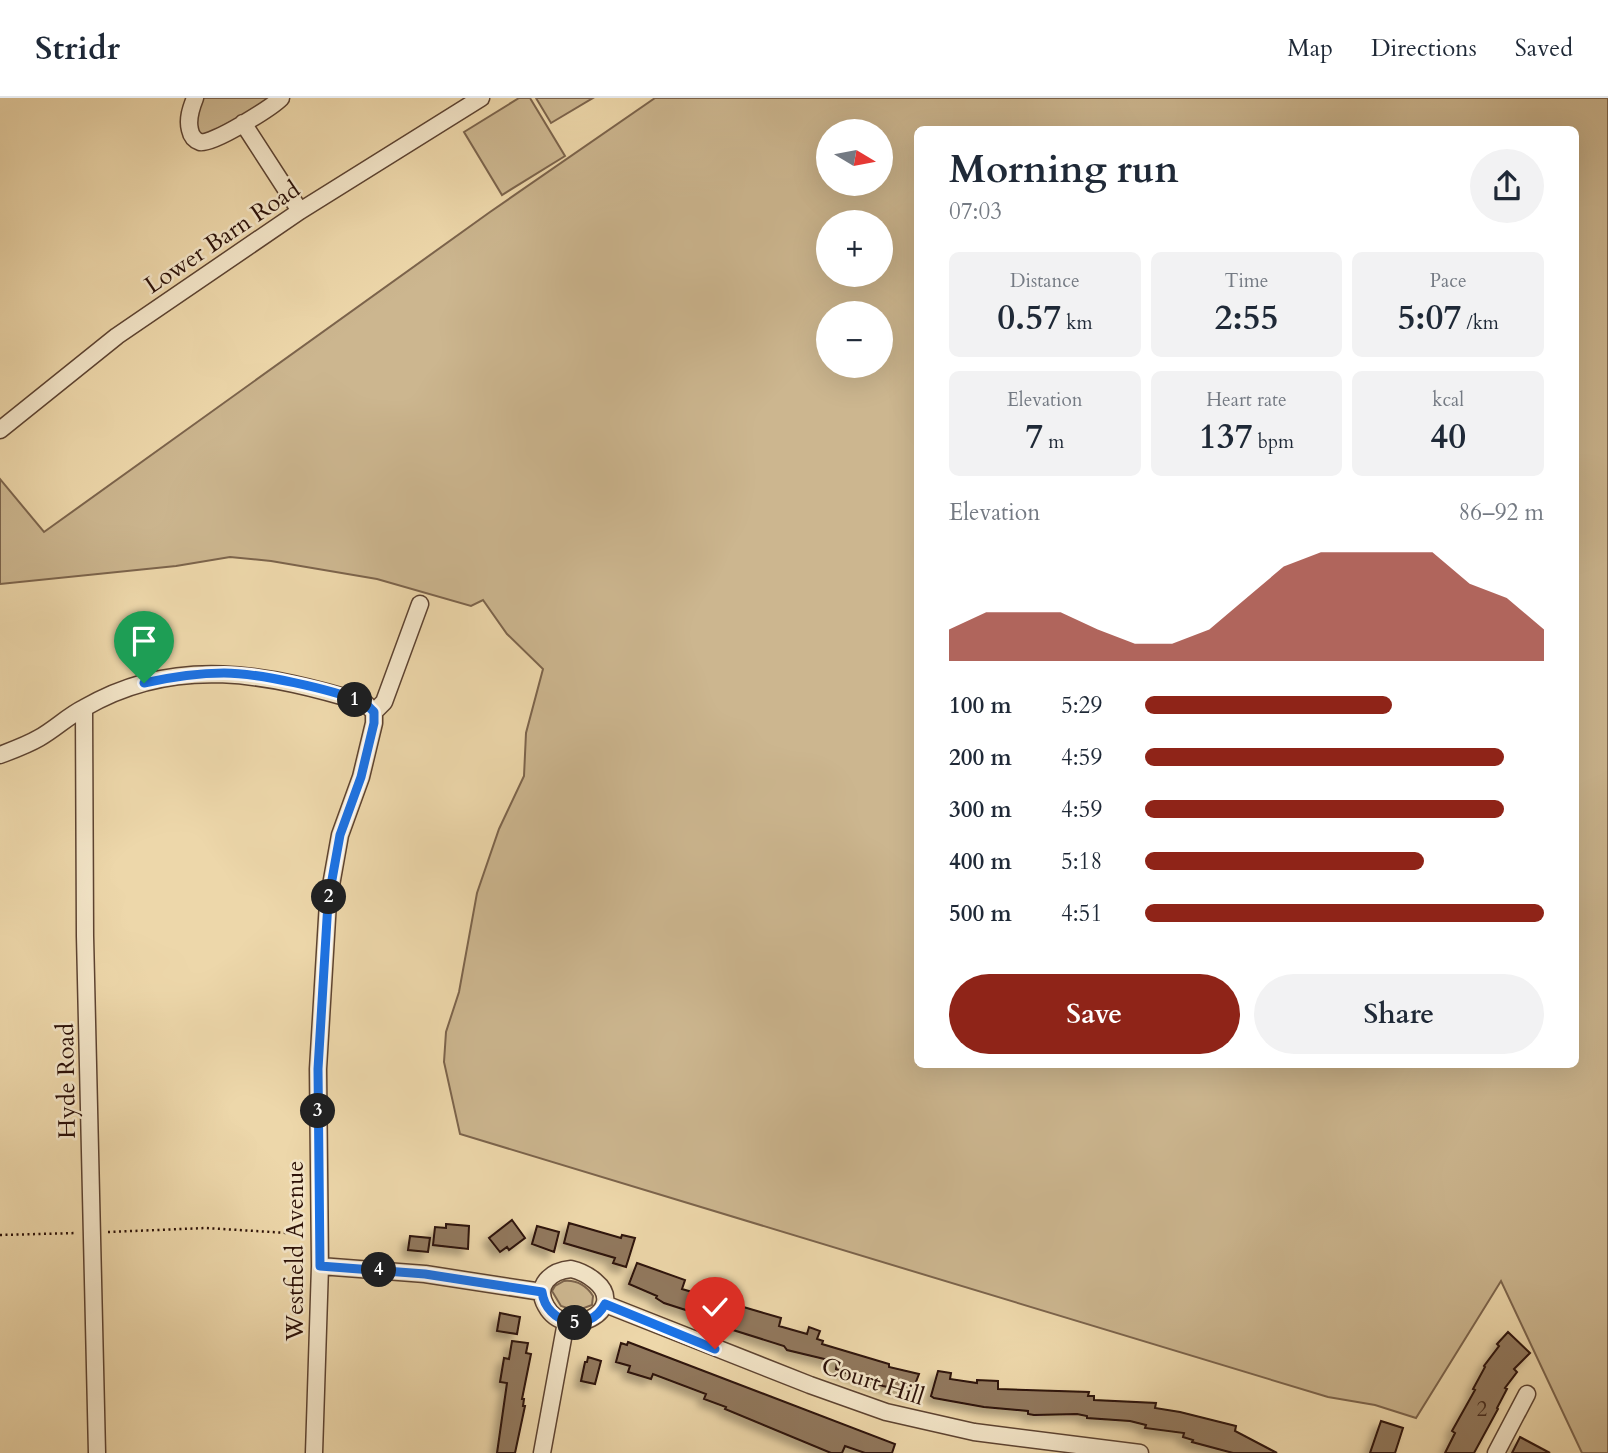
<!DOCTYPE html>
<meta charset="utf-8">
<style>
:root{--surface:#fff;--page:#f2f2f3;--text:#1f2937;--muted:#747a83;--line:#e0e1e3;--accent:#8f2418}
body{margin:0;font-family:Cardo,serif;background:var(--page);color:var(--text);height:100vh;display:flex;flex-direction:column;font-size:26px;white-space:nowrap}
*{box-sizing:border-box;margin:0}
p{font-size:23px;color:var(--muted)}
.icon{flex:none;width:38px;height:38px;fill:none;stroke:currentColor;stroke-width:2;stroke-linecap:round;stroke-linejoin:round}
.map{position:relative;flex:1;overflow:hidden}
.details{position:absolute;left:914px;top:28px;width:665px;height:942px;display:flex;flex-direction:column;background:var(--surface);border-radius:10px;box-shadow:0 7px 28px #0002}
.details>*{flex:none}
.needle{width:46px;rotate:100deg}
.fabs{position:absolute;left:816px;top:21px;display:grid;gap:14px}
.fabs a{display:grid;place-items:center;width:77px;height:77px;border-radius:50%;background:var(--surface);box-shadow:0 7px 28px #0002;font-size:35px}
.pin{position:absolute;display:grid;place-items:center;width:60px;height:60px;color:#fff;margin:-72px -30px;border-radius:50% 50% 50% 0;rotate:-45deg;box-shadow:0 0 7px #0007}
.pin .icon{rotate:45deg}
.km{position:absolute;width:35px;height:35px;margin:-18px;border-radius:50%;background:#222;color:#fff;font-size:19px;line-height:35px;text-align:center}
.round{display:grid;place-items:center;flex:none;width:74px;height:74px;border-radius:37px;background:var(--page)}
.head{display:flex;align-items:center;justify-content:space-between;height:119px;padding:0 35px}
h1{font-size:38px;font-weight:700;line-height:52px}
.figures{display:grid;grid-template-columns:repeat(3,1fr);gap:10px;height:119px;padding:7px 35px}
.figures div{display:grid;align-content:center;border-radius:10px;background:var(--page);text-align:center}
.figures b{font-size:35px;font-weight:700}
.figures small{font-size:19px;font-weight:400}
.figures p{font-size:19px}
.chart{height:196px;padding:14px 35px}
.chart p{display:flex;justify-content:space-between}
.chart svg{width:100%;height:126px;margin-top:7px;fill:var(--accent);opacity:.7}
.button{display:flex;gap:14px;margin-top:auto;padding:14px 35px}
.button a{flex:1;height:80px;border-radius:42px;background:var(--accent);color:#fff;font-size:28px;font-weight:700;line-height:80px;text-align:center}
.button a+a{background:var(--page);color:var(--text)}
ul{padding:0 35px;list-style:none;font-size:23px}
li{display:grid;grid-template-columns:112px 84px 1fr;align-items:center;height:52px}
li i{height:18px;border-radius:9px;background:var(--accent)}
header{display:flex;align-items:center;gap:42px;box-sizing:border-box;height:98px;padding:0 35px;background:var(--surface);border-bottom:2px solid var(--line)}
header strong{font-size:33px}
nav{display:flex;gap:38px;margin-inline-start:auto;font-size:24px}
.map>svg:first-child{display:block}
</style>
<header>
<strong>Stridr</strong>
<nav><a>Map</a><a>Directions</a><a>Saved</a></nav>
</header>
<div class="map">
<svg width="1608" height="1355" viewBox="0 0 1608 1355">
<defs>
<filter id="shadow"><feDropShadow dx="-6" dy="6" stdDeviation="3.5" flood-color="#0004"/></filter>
</defs>
<rect width="100%" height="100%" fill="#edd7aa"/>
<filter id="stains"><feTurbulence type="fractalNoise" baseFrequency=".00286" numOctaves="4"/><feColorMatrix values="0 0 0 0 .2 0 0 0 0 .09 0 0 0 0 .02 0 0 0 .5 -.17"/></filter>
<radialGradient id="worn" r=".72"><stop offset=".6" stop-color="#630" stop-opacity="0"/><stop offset="1" stop-color="#630" stop-opacity=".3"/></radialGradient>
<path fill="#ccb68f" stroke="#7c644c" stroke-width="2" fill-rule="evenodd" d="M 203,0 L 274,0 L 203,39 L 195,32 L 198,8 Z
M 519,0 L 530,0 L 565,58 L 502,97 L 464,34 Z
M 536,0 L 593,0 L 551,25 Z
M 655,0 L 1608,0 L 1608,1355 L 1582,1355 L 1501,1183 L 1416,1320 L 1375,1307 L 1328,1299 L 460,1036 L 444,964 L 446,934 L 459,894 L 477,795 L 499,731 L 524,678 L 526,635 L 543,571 L 507,536 L 483,502 L 471,508 L 377,481 L 271,463 L 230,459 L 176,468 L 0,486 L 0,381 L 44,434 L 490,114 ZM 917,32 L 1575,32 L 1575,966 L 917,966 ZM 828,33 L 880,33 L 880,86 L 828,86 ZM 828,124 L 880,124 L 880,177 L 828,177 ZM 880,215 L 880,268 L 828,268 L 828,215 Z
M 564,1183 C 576,1182 586,1187 593,1198 L 592,1207 L 576,1213 L 561,1208 L 552,1193 L 555,1188 Z"/>
<path fill="#91785d" stroke="#2d1209" stroke-width="2" filter="url(#shadow)" d="M 512,1122 L 525,1140 L 509,1152 L 507,1149 L 500,1154 L 489,1140 Z
M 569,1125 L 621,1140 L 622,1137 L 635,1140 L 626,1169 L 613,1165 L 615,1160 L 564,1145 Z
M 446,1126 L 469,1128 L 468,1151 L 433,1147 L 435,1129 L 446,1130 Z
M 537,1128 L 559,1134 L 554,1154 L 532,1146 Z
M 410,1138 L 430,1140 L 428,1154 L 408,1152 Z
M 637,1165 L 685,1182 L 682,1191 L 781,1220 L 779,1228 L 807,1236 L 809,1229 L 820,1233 L 817,1241 L 823,1243 L 822,1246 L 889,1266 L 889,1269 L 919,1276 L 912,1294 L 883,1288 L 841,1273 L 836,1271 L 837,1264 L 787,1252 L 784,1248 L 733,1232 L 728,1229 L 729,1226 L 664,1205 L 656,1200 L 657,1198 L 629,1186 Z
M 500,1215 L 520,1219 L 517,1236 L 497,1233 Z
M 1508,1234 L 1530,1255 L 1514,1271 L 1517,1274 L 1505,1290 L 1507,1291 L 1497,1310 L 1498,1311 L 1474,1355 L 1445,1355 L 1455,1335 L 1452,1333 L 1475,1292 L 1473,1291 L 1485,1269 L 1484,1268 L 1499,1248 L 1497,1246 Z
M 512,1243 L 528,1245 L 526,1255 L 531,1256 L 522,1301 L 524,1301 L 523,1308 L 525,1308 L 515,1355 L 497,1355 L 507,1285 L 500,1284 L 504,1260 L 509,1261 Z
M 628,1244 L 895,1346 L 892,1355 L 865,1355 L 845,1348 L 842,1355 L 831,1355 L 725,1311 L 726,1309 L 704,1301 L 706,1296 L 653,1276 L 651,1281 L 628,1274 L 630,1268 L 616,1264 L 621,1245 L 627,1247 Z
M 588,1259 L 601,1263 L 595,1286 L 581,1283 L 585,1264 L 587,1264 Z
M 938,1273 L 951,1275 L 950,1281 L 977,1285 L 977,1282 L 998,1283 L 998,1291 L 1089,1294 L 1088,1298 L 1094,1298 L 1094,1302 L 1156,1305 L 1155,1310 L 1180,1314 L 1236,1328 L 1235,1333 L 1277,1355 L 1233,1355 L 1192,1344 L 1193,1342 L 1183,1339 L 1184,1335 L 1145,1330 L 1146,1327 L 1130,1323 L 1087,1320 L 1087,1318 L 1077,1316 L 1034,1317 L 1028,1316 L 1028,1313 L 984,1309 L 934,1300 L 931,1298 Z
M 1381,1323 L 1403,1330 L 1395,1355 L 1370,1355 Z
M 1520,1339 L 1550,1355 L 1512,1355 Z"/>
<g fill="none" stroke-linecap="round" stroke-linejoin="round">
<defs>
<path id="minor" d="M 195,0 C 191,10 187,21 190,32 C 191,37 194,42 200,44 C 211,48 272,9 281,0
M 243,25 L 300,113
M 0,332 L 117,238 L 300,113 L 481,0
M 84,610 L 85,838 L 97,1355
M 0,657 C 13,652 27,647 39,640 C 55,631 68,618 84,610 C 176,556 269,576 365,605 L 374,614
M 320,1168 L 425,1176 L 542,1194
M 571,1171 C 580,1173 588,1177 595,1183 C 630,1212 566,1245 546,1208 C 534,1187 551,1173 571,1171 Z
M 605,1206 L 810,1287 L 886,1314 L 974,1334 L 1140,1355
M 314,1355 L 320,1168 L 318,971 L 328,804 L 340,737 L 361,679 L 374,625 L 374,614 L 384,604 L 420,506
M 542,1355 L 566,1224
M 1496,1355 L 1527,1296"/>
</defs>
<use href="#minor" stroke="#5d4331" stroke-width="19"/>
<path stroke="#2d1209" stroke-width="2.5" stroke-dasharray="2 3.5" stroke-linecap="butt" d="M 108,1134 L 206,1130 L 304,1136
M 0,1137 L 77,1135"/>
<use href="#minor" stroke="#f3e5c8" stroke-width="16"/>
</g>
<g fill="none" stroke-linecap="round" stroke-linejoin="round">
<defs>
<path id="route" d="M 144,585 C 171,579 197,575 224,575 C 258,575 331,591 362,604 C 367,606 370,610 374,614 L 374,625 L 361,679 L 340,737 L 328,804 L 318,971 L 320,1168 L 425,1176 L 542,1194 C 546,1226 589,1237 605,1206 L 715,1251"/>
</defs>
<use href="#route" stroke="#fff" stroke-width="14"/>
<use href="#route" stroke="#1a73e8" stroke-width="9"/>
</g>
<g text-anchor="middle" stroke-width="5" stroke-linejoin="round" paint-order="stroke">
<g font-size="21" fill="#462c1e">
<text x="1482" y="1318">2</text>
</g>
<g font-size="24" fill="#2d1209" stroke="#f3e5c8">
<text transform="translate(222 139) rotate(-34)" y="8">Lower Barn Road</text>
<text transform="translate(66 983) rotate(-91)" y="8">Hyde Road</text>
<text transform="translate(295 1153) rotate(-90)" y="8">Westfield Avenue</text>
<text transform="translate(873 1283) rotate(18)" y="8">Court Hill</text>
</g>
</g>
<rect width="100%" height="100%" filter="url(#stains)"/>
<rect width="100%" height="100%" fill="url(#worn)"/>
</svg>
<div class="fabs">
<a><svg class="needle" viewBox="-14 -14 28 28"><path d="M0-13l5 13h-10z" fill="#e53935"/><path d="M0 13l5-13h-10z" fill="#747a83"/></svg></a>
<a>+</a>
<a>−</a>
</div>
<div class="pin" style="left:144px;top:585px;background:#1e9e55"><svg class="icon" aria-label="arrive" viewBox="0 0 24 24"><path d="M6 21V4h12l-3 4 3 4H6"/></svg></div>
<div class="pin" style="left:715px;top:1251px;background:#d93025"><svg class="icon" aria-label="check" viewBox="0 0 24 24"><path d="M5 12l5 5 9-10"/></svg></div>
<b class="km" style="left:355px;top:602px">1</b>
<b class="km" style="left:329px;top:799px">2</b>
<b class="km" style="left:318px;top:1013px">3</b>
<b class="km" style="left:379px;top:1172px">4</b>
<b class="km" style="left:575px;top:1225px">5</b>
<section class="details">
<div class="head"><div><h1>Morning run</h1><p>07:03</p></div><a class="round"><svg class="icon" aria-label="share" viewBox="0 0 24 24"><path d="M12 15V3M7 8l5-5 5 5M5 13v7h14v-7"/></svg></a></div>
<div class="figures">
<div><p>Distance</p><b>0.57<small> km</small></b></div>
<div><p>Time</p><b>2:55</b></div>
<div><p>Pace</p><b>5:07<small> /km</small></b></div>
</div>
<div class="figures">
<div><p>Elevation</p><b>7<small> m</small></b></div>
<div><p>Heart rate</p><b>137<small> bpm</small></b></div>
<div><p>kcal</p><b>40</b></div>
</div>
<div class="chart"><p><span>Elevation</span>86–92 m</p>
<svg viewBox="0 0 160 44" preserveAspectRatio="none"><path d="M0 44V33L10 27L20 27L30 27L40 33L50 38L60 38L70 33L80 22L90 11L100 6L110 6L120 6L130 6L140 17L150 22L160 33V44z"/></svg>
</div>
<ul>
<li><b>100 m</b>5:29<i style="width:62%"></i></li>
<li><b>200 m</b>4:59<i style="width:90%"></i></li>
<li><b>300 m</b>4:59<i style="width:90%"></i></li>
<li><b>400 m</b>5:18<i style="width:70%"></i></li>
<li><b>500 m</b>4:51<i style="width:100%"></i></li>
</ul>
<div class="button"><a>Save</a><a>Share</a></div>
</section>
</div>
